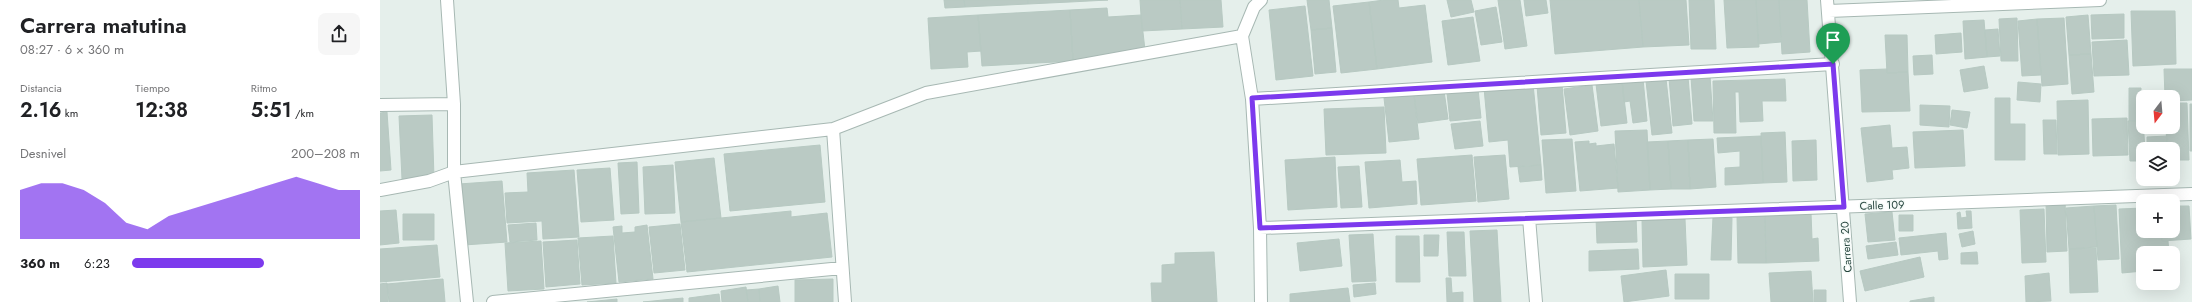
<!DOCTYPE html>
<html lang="es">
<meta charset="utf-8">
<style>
:root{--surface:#fff;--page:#f6f6f6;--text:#202124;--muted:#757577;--accent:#7c3aed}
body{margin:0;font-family:Jost,sans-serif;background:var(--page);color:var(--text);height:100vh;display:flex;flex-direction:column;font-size:15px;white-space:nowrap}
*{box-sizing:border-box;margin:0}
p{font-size:13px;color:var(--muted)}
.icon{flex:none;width:22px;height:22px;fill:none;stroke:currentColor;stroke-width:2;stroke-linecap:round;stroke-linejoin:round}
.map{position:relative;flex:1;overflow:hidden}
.details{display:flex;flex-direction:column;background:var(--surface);width:380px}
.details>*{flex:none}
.needle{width:26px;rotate:196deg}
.buttons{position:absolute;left:1756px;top:90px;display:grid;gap:8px}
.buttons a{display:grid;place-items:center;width:44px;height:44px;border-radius:8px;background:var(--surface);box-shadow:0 4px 16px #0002;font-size:20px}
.pin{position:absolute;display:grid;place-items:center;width:34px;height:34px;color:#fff;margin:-41px -17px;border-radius:50% 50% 50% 0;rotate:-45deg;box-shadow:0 0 4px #0007}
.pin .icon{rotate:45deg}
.round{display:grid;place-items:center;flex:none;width:42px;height:42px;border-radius:8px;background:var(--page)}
.headline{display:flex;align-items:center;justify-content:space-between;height:68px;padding:0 20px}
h1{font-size:22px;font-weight:600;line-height:30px}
.figures{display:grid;grid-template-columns:repeat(3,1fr);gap:6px;height:68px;padding:4px 20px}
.figures div{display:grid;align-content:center}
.figures b{font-size:20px;font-weight:600}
.figures small{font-size:11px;font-weight:400}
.figures p{font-size:11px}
.chart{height:112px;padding:8px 20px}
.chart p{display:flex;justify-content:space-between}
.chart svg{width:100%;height:72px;margin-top:4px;fill:var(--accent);opacity:.7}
ul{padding:0 20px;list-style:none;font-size:13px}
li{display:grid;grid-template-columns:64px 48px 1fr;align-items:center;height:30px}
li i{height:10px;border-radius:5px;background:var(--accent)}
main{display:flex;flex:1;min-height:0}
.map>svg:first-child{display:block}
</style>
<main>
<section class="details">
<div class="headline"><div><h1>Carrera matutina</h1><p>08:27 · 6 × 360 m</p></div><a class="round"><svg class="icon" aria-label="share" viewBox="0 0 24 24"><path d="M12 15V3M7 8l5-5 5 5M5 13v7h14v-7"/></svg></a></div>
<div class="figures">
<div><p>Distancia</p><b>2.16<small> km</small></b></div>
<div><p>Tiempo</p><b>12:38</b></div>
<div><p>Ritmo</p><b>5:51<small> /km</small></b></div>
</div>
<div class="chart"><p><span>Desnivel</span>200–208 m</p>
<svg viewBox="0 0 160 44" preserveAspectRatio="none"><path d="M0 44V14L10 10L20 10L30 14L40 22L50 34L60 38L70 30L80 26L90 22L100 18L110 14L120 10L130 6L140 10L150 14L160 14V44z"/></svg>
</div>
<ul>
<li><b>360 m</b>6:23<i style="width:58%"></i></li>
</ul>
</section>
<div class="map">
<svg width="1812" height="302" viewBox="0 0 1812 302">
<rect width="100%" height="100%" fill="#e5efeb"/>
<path fill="#bacac4" stroke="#b7c9c2" d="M 564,0 L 584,0 L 585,7 L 565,8 Z
M 584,0 L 648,0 L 648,4 L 585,7 Z
M 648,0 L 690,0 L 690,2 L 648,4 Z
M 690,0 L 728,0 L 690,2 Z
M 760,0 L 800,0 L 802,29 L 762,31 Z
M 800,0 L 841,0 L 843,27 L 802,29 Z
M 927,0 L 949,0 L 952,28 L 931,30 Z
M 1004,0 L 1018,0 L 1019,8 L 1045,5 L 1052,62 L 997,69 L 989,2 Z
M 1067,0 L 1091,0 L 1094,12 L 1071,17 Z
M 1118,0 L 1140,0 L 1147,46 L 1125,49 Z
M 1144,0 L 1166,0 L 1168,13 L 1146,16 Z
M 1170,0 L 1259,0 L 1263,47 L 1175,54 Z
M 1259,0 L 1306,0 L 1309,45 L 1263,47 Z
M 1309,0 L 1334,0 L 1336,49 L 1311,49 Z
M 1344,0 L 1376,0 L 1379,47 L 1347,48 Z
M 1376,0 L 1399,0 L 1401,42 L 1378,44 Z
M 1399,0 L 1427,0 L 1430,52 L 1402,54 Z
M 989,2 L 997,69 L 961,73 L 953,6 Z
M 925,6 L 933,76 L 896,80 L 889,10 Z
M 1116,7 L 1122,42 L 1101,45 L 1095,11 Z
M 727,8 L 728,17 L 761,15 L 765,50 L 693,61 L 690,10 Z
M 690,10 L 693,61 L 602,66 L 598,15 Z
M 1751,11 L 1795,11 L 1796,64 L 1753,66 Z
M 1744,14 L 1744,38 L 1712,39 L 1711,15 Z
M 598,15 L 601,51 L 587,52 L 588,67 L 551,69 L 548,18 Z
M 1708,15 L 1711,54 L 1689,55 L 1686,17 Z
M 1093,17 L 1100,61 L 1068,65 L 1062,21 Z
M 1637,18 L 1638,61 L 1621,61 L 1619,19 Z
M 1684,18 L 1688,84 L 1662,86 L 1657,19 Z
M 1657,19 L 1661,75 L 1642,76 L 1638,21 Z
M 1604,20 L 1607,57 L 1585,59 L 1583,21 Z
M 952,28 L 956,72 L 935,74 L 931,30 Z
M 1618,29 L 1620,56 L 1607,57 L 1605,30 Z
M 1581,33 L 1582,52 L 1556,54 L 1555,35 Z
M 1505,35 L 1527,35 L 1528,72 L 1507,73 Z
M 1747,40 L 1749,75 L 1714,76 L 1712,42 Z
M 1711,54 L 1714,92 L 1692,94 L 1689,55 Z
M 1552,55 L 1553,74 L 1534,75 L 1533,56 Z
M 1604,66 L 1608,88 L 1584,92 L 1580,70 Z
M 1507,69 L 1507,73 L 1528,72 L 1530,111 L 1482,112 L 1480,70 Z
M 1784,69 L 1812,69 L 1812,100 L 1793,101 L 1793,97 L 1785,97 Z
M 1330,76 L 1333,121 L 1314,121 L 1311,77 Z
M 1308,77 L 1312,124 L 1293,126 L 1289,78 Z
M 1263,79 L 1267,121 L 1253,123 L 1250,101 L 1244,102 L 1242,81 Z
M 1286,79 L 1292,133 L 1272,135 L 1266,81 Z
M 1405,79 L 1406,101 L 1382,101 L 1383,121 L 1360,122 L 1359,92 L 1355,92 L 1356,133 L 1334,133 L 1333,81 Z
M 1242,81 L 1247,123 L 1221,126 L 1216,84 Z
M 1638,82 L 1661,84 L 1660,102 L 1637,100 Z
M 1153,84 L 1161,165 L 1130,167 L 1128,140 L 1109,142 L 1104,88 Z
M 1182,84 L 1186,133 L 1161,135 L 1157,86 Z
M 1212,85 L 1218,131 L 1190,135 L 1184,89 Z
M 1749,88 L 1761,88 L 1761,121 L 1749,121 Z
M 1098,89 L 1101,118 L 1070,121 L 1067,93 Z
M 1064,91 L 1068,119 L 1038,123 L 1034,95 Z
M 1782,91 L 1783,97 L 1764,97 L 1764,92 Z
M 1034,95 L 1039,139 L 1009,142 L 1004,98 Z
M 1615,98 L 1630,98 L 1630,124 L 1645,124 L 1645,160 L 1615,160 Z
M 1708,100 L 1709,154 L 1678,155 L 1677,101 Z
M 1793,103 L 1807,103 L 1809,160 L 1793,160 L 1793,149 L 1787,149 L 1786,127 L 1793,127 Z
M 1810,104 L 1812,104 L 1812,151 L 1810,151 Z
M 1540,105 L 1570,106 L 1569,127 L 1540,125 Z
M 1004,107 L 1006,153 L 946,155 L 944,109 Z
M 1572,110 L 1590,112 L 1587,128 L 1570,125 Z
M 7,112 L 11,170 L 0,171 L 0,113 Z
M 52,115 L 54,178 L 22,179 L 19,116 Z
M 1747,118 L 1748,155 L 1713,156 L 1712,119 Z
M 1663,120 L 1676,120 L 1677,154 L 1664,154 Z
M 1100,121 L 1103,146 L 1075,149 L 1071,124 Z
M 1748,121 L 1763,121 L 1765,149 L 1763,149 L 1763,161 L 1750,161 Z
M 1510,125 L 1512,148 L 1527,147 L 1529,168 L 1512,170 L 1513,179 L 1487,182 L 1481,128 Z
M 1766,127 L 1785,127 L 1785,132 L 1767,133 Z
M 1267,130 L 1270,190 L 1238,192 L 1235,131 Z
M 1583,130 L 1585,166 L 1535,168 L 1533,132 Z
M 1405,132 L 1407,182 L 1383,183 L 1381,133 Z
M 1381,136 L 1383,183 L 1345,185 L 1345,168 L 1360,167 L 1360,151 L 1338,153 L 1337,138 Z
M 1787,136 L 1787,149 L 1767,149 L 1767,137 Z
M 1192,139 L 1196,191 L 1166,193 L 1162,140 Z
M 1333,139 L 1336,187 L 1310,189 L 1308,140 Z
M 1308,140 L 1310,189 L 1291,189 L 1288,141 Z
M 1436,140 L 1437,180 L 1413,181 L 1412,141 Z
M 1209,141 L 1209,144 L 1216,143 L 1216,146 L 1234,144 L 1238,188 L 1200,191 L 1195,142 Z
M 1288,141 L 1291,189 L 1270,190 L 1267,142 Z
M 440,145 L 445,202 L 350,211 L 344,154 Z
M 1092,155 L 1096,201 L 1041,205 L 1037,159 Z
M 1125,155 L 1129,199 L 1098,202 L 1094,157 Z
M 955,157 L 957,207 L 908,210 L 905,160 Z
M 334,158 L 341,218 L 301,222 L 295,162 Z
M 1020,160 L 1022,182 L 1036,181 L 1037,204 L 989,208 L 985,162 Z
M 257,162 L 259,213 L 241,214 L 238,163 Z
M 293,165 L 295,213 L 265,214 L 263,167 Z
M 1161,165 L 1162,180 L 1140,182 L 1138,167 Z
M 979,166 L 982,207 L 961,208 L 958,167 Z
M 230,168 L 234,220 L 201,222 L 197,170 Z
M 194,170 L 199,237 L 163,239 L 162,221 L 127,223 L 125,193 L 148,192 L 147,173 Z
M 122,181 L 127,242 L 84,245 L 79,184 Z
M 1685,201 L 1687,251 L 1667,252 L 1666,202 Z
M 1736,205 L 1739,259 L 1718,260 L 1714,206 Z
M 1714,206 L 1717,247 L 1689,249 L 1686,208 Z
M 1793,206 L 1809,206 L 1811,239 L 1782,241 L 1782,231 L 1793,231 Z
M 1763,208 L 1763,231 L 1782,231 L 1782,241 L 1788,241 L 1789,253 L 1763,253 L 1763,271 L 1742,273 L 1739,209 Z
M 1664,209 L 1666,262 L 1642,263 L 1640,210 Z
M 16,210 L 19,243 L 0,245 L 0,211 Z
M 411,211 L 411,217 L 447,213 L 452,257 L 307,272 L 301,222 Z
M 1586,211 L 1591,211 L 1592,228 L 1578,229 L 1577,213 L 1580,212 L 1581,218 L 1587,217 Z
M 1512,212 L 1515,240 L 1488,242 L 1485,214 Z
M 1431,213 L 1432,239 L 1438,238 L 1439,261 L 1386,263 L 1385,215 Z
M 23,214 L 54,214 L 54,240 L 23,240 Z
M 1385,215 L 1386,263 L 1358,263 L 1357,216 Z
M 1519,215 L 1533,215 L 1533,231 L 1519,231 Z
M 1256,217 L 1257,242 L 1217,243 L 1216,218 Z
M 1333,217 L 1352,218 L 1351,260 L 1331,260 Z
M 1305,219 L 1307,265 L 1263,267 L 1262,220 Z
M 156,223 L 157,240 L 130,242 L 128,225 Z
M 300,224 L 305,270 L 274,273 L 269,227 Z
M 267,225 L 273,279 L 239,282 L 233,227 L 242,226 L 242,233 L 255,232 L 255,227 Z
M 1117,230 L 1121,302 L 1094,302 L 1090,231 Z
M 1593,231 L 1595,244 L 1582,247 L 1579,234 Z
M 1067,232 L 1084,232 L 1086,276 L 1069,276 Z
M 1566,233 L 1568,259 L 1559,260 L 1558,251 L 1521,255 L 1519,238 Z
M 993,234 L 996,281 L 972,282 L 969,235 Z
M 1044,235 L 1059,235 L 1058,256 L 1044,256 Z
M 233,236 L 236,283 L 202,285 L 198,238 Z
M 1016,236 L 1039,236 L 1040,282 L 1016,282 Z
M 959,239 L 962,266 L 920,271 L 917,243 Z
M 197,240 L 200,284 L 166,287 L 163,242 Z
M 161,241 L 164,289 L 128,291 L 125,243 Z
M 1516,242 L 1518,255 L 1488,259 L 1486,246 Z
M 57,245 L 60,277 L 0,282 L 0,249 Z
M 1716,248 L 1718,292 L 1690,293 L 1689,249 Z
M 1258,249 L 1259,269 L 1209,271 L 1209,251 Z
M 834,252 L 837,302 L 772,302 L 771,283 L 782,283 L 782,265 L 795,264 L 795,253 Z
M 1597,252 L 1598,264 L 1581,264 L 1581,253 Z
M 1540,257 L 1544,277 L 1485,291 L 1480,271 Z
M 1286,270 L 1289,296 L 1244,302 L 1241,276 Z
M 1431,271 L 1433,302 L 1391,302 L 1389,273 Z
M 1669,273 L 1671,301 L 1646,302 L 1645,276 Z
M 1295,274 L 1329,274 L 1329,299 L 1295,299 Z
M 1066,278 L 1071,278 L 1072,293 L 1083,292 L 1083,302 L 1067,302 Z
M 63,279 L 65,302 L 9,302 L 7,284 Z
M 453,279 L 453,302 L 415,302 L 415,280 Z
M 7,283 L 8,302 L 0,302 L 0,284 Z
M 995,283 L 996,294 L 974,297 L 973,285 Z
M 398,286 L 400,302 L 380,302 L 379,289 Z
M 366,287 L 368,302 L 342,302 L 341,291 Z
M 968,288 L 970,302 L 910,302 L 910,294 Z
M 379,289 L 380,302 L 368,302 L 366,290 Z
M 1434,290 L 1446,290 L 1446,302 L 1434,302 Z
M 339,294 L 340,302 L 309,302 L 309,298 Z
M 1554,297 L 1554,302 L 1530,302 L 1530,301 Z
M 303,298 L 303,302 L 263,302 Z
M 237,299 L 237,302 L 207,302 Z"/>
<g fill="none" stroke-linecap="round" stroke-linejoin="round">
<defs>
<path id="minor" d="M 67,0 L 74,104 L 74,172 L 87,302
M 1447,0 L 1470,302
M 1449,11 L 1720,0
M 872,99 L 1453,64
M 0,105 L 74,104
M 453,129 L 465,302
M 0,190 L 49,181 L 74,172 L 453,129 L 546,93 L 862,36
M 1149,218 L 1156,302
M 880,228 L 1812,194
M 113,302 L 462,268
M 881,302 L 880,228 L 872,99 L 862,36 L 874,7 L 881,0"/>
</defs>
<use href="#minor" stroke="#a7b8b3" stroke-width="14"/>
<use href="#minor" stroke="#fff" stroke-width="12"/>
</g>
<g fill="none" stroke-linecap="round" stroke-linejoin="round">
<defs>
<path id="route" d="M 1453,64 L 1464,207 L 880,228 L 872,98 Z"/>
</defs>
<use href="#route" stroke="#fff" stroke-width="8"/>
<use href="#route" stroke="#7c3aed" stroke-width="5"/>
</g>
<g text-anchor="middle" stroke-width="3" stroke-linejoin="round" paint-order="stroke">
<g font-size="11" fill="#23423b" stroke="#f6fbf9">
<text transform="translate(1502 205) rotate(-2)" y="4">Calle 109</text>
<text transform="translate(1466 247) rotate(-94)" y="4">Carrera 20</text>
</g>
</g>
</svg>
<div class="buttons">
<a><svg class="needle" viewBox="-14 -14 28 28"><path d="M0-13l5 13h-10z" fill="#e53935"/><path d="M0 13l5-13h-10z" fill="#757577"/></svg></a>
<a><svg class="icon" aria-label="layers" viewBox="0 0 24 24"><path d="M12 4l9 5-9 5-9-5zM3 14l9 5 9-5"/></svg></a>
<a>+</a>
<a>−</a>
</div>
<div class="pin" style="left:1453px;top:64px;background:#1e9e55"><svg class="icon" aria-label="arrive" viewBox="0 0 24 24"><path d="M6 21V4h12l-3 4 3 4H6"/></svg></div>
</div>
</main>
